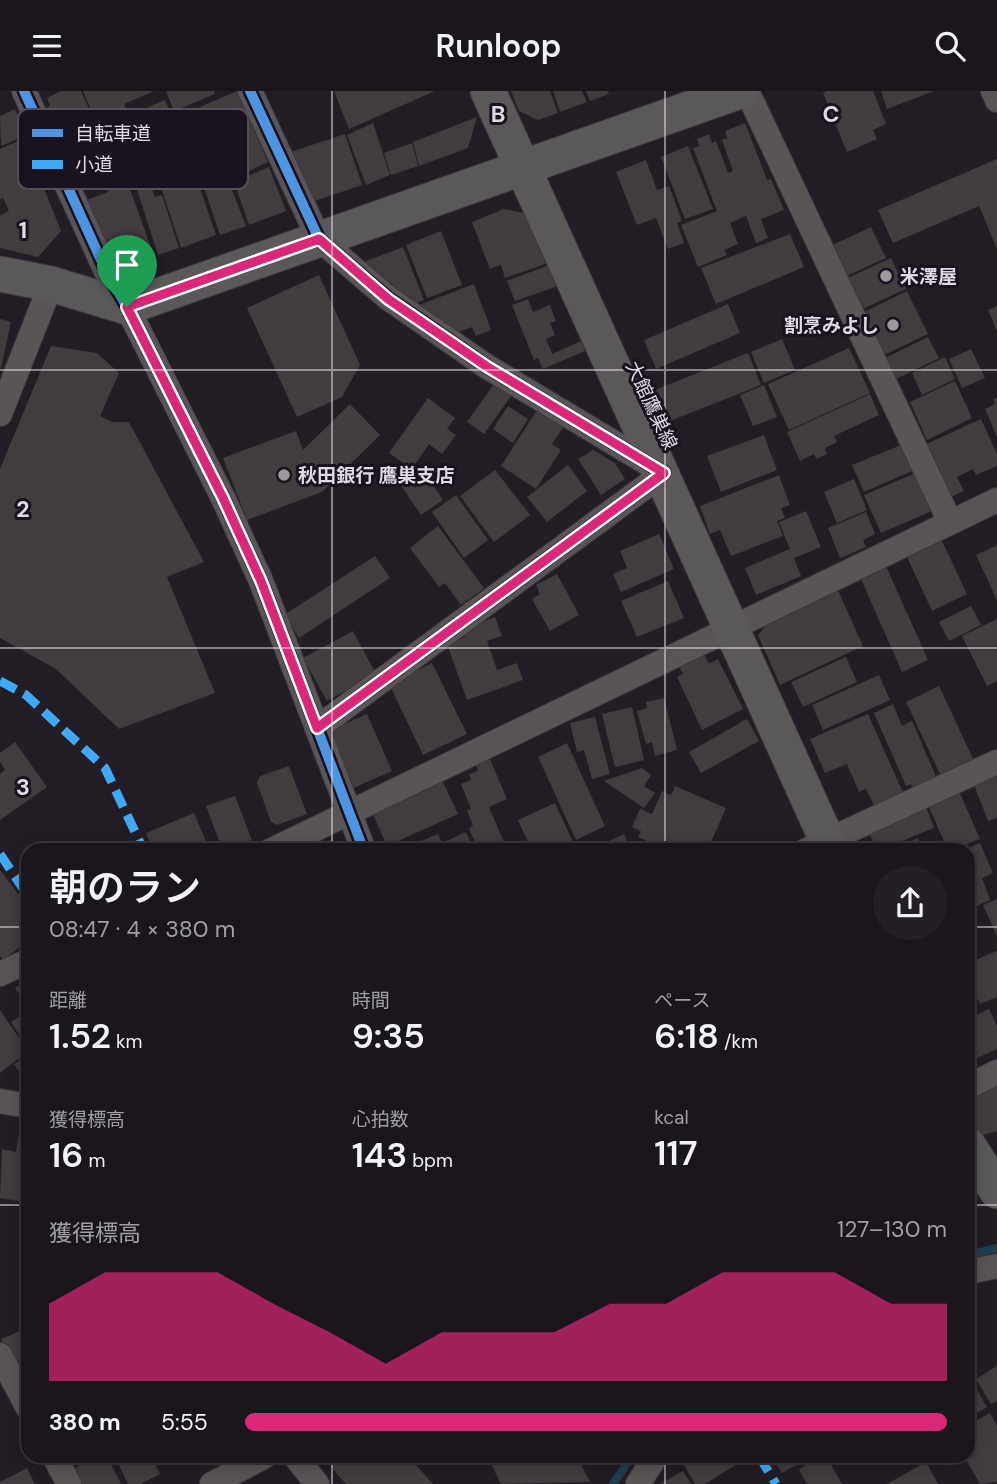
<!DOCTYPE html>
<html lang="ja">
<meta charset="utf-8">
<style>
:root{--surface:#1a161c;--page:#231f25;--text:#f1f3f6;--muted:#9f9fa3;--line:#38353b;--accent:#db2777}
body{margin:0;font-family:"DM Sans","Noto Sans JP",sans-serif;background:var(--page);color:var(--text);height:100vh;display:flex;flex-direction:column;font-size:26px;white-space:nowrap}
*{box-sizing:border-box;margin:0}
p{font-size:23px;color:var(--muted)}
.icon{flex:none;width:38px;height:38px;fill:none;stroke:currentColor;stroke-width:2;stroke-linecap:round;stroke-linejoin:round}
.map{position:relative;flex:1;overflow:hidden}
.details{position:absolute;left:21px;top:752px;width:954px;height:620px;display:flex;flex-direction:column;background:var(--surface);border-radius:21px;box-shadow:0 4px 18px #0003,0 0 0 2px var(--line)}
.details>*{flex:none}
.pin{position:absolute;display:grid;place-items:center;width:60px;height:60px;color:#fff;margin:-72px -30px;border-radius:50% 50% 50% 0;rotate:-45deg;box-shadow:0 0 7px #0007}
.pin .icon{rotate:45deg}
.round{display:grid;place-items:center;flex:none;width:74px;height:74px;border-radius:37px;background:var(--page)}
.head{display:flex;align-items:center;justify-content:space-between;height:119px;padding:0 28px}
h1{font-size:38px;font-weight:600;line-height:52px}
.stats{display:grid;grid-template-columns:repeat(3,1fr);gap:10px;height:119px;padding:7px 28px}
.stats div{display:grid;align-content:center}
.stats b{font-size:35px;font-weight:600}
.stats small{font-size:19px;font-weight:400}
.stats p{font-size:19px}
.chart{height:196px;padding:14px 28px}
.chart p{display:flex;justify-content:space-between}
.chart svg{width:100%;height:126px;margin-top:7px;fill:var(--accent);opacity:.7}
ul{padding:0 28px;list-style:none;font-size:23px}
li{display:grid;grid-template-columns:112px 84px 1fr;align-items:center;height:52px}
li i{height:18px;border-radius:9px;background:var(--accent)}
header{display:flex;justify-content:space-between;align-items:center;height:91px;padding:0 28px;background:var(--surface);font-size:32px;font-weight:600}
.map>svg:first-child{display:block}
</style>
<header><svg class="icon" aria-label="menu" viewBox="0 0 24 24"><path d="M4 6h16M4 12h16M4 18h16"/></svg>Runloop<svg class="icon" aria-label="search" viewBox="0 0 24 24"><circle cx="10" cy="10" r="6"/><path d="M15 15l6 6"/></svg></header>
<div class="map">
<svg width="997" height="1393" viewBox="0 0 997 1393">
<rect width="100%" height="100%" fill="#231e25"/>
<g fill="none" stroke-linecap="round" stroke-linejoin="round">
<path stroke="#1e3f4e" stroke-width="8" d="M 968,1164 L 997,1157
M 613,1393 L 632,1365"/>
</g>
<path fill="#423c3e" d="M 61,0 L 81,0 L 97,36 L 55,55 L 39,20 L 50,15 L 47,7 Z
M 83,0 L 154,0 L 124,13 L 128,22 L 98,35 Z
M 166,0 L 214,0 L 215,3 L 174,20 Z
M 237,0 L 268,71 L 234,87 L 212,38 L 188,50 L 177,26 Z
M 334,0 L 435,0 L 349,38 Z
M 511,0 L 550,0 L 558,22 L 538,29 L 519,20 Z
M 553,0 L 582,0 L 587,11 L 560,21 Z
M 586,0 L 608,0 L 609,3 L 590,10 Z
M 827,0 L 873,0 L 886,33 L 873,39 L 877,48 L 847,61 L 823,2 Z
M 881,0 L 934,0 L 887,18 Z
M 165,9 L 185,56 L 154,70 L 149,57 L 77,87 L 63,53 Z
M 15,18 L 27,44 L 1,55 L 0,25 Z
M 477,26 L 468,57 L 419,75 L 413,51 Z
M 373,32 L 390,84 L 366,94 L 347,44 Z
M 745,32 L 767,89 L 771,88 L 784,119 L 761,128 L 768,147 L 756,152 L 746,125 L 730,132 L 738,153 L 724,159 L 727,164 L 698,176 L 681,134 L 717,120 L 693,57 L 700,55 L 697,48 L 709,43 L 712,52 L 716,50 L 728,82 L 733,80 L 722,49 L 727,47 L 725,40 Z
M 345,43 L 362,94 L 308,112 L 291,61 Z
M 23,48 L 35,75 L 32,77 L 35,84 L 38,82 L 61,140 L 38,166 L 0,157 L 0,124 L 9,120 L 3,107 L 0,108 L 0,58 Z
M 412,52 L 418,75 L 391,84 L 384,62 Z
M 688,55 L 713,118 L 685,128 L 661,66 Z
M 188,63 L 216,144 L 181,157 L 154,75 Z
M 140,67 L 155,106 L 162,104 L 179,157 L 158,164 L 130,77 L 134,76 L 132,70 Z
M 997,68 L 997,158 L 979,115 L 893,152 L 878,119 Z
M 646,69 L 657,99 L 669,95 L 682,130 L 677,132 L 684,152 L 668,158 L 656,127 L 637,134 L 616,81 Z
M 122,76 L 154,165 L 131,174 L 104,166 L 84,110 L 108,101 L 101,83 Z
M 269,76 L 286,120 L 249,134 L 234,91 Z
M 215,77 L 219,87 L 226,84 L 246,135 L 220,144 L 199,82 Z
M 504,118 L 528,123 L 548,172 L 505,187 L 501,174 L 490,178 L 472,131 Z
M 871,136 L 886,167 L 842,187 L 828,156 Z
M 441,140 L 462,194 L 427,207 L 406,154 Z
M 790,143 L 804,176 L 716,213 L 701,177 Z
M 403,156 L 424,209 L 408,215 L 364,171 Z
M 891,167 L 906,198 L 858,220 L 843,189 Z
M 549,174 L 558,195 L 515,210 L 507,190 Z
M 319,184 L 360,274 L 342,306 L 297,326 L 247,217 Z
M 474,193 L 491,239 L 476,245 L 472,236 L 450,244 L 414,216 Z
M 907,200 L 928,243 L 880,266 L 860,223 Z
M 528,208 L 533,221 L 550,214 L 556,230 L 550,232 L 555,244 L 546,248 L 552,263 L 581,250 L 585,260 L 543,278 L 538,267 L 534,269 L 512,214 Z
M 728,213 L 740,242 L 656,278 L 644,249 Z
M 997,215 L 997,240 L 988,219 Z
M 0,228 L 11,231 L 1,277 L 0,276 Z
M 928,246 L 939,267 L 890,291 L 879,270 Z
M 782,248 L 795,279 L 764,292 L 751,261 Z
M 51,255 L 97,262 L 119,282 L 100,325 L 113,331 L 129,331 L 204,471 L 167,486 L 215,602 L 119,638 L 56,578 L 0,547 L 0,378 Z
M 849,257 L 870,302 L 789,339 L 768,293 Z
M 971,258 L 985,287 L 962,297 L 949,268 Z
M 748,262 L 761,294 L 660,334 L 647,302 Z
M 945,266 L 955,288 L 922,304 L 912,282 Z
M 955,290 L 972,327 L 927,349 L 910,311 Z
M 494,293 L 511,305 L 484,343 L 467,331 Z
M 764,294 L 777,326 L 753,335 L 740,304 Z
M 870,303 L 879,324 L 834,345 L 837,351 L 825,357 L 827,363 L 817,368 L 814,363 L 800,370 L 787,341 Z
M 428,307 L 455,327 L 447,338 L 456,344 L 442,363 L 429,353 L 412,378 L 389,362 Z
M 997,307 L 997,346 L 985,318 L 995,313 L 993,308 Z
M 350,313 L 380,344 L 322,401 L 247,429 L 223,367 L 296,340 L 303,359 Z
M 508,315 L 528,328 L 513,352 L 493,338 Z
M 537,319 L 563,336 L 552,353 L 561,359 L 536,398 L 501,375 Z
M 981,328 L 997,363 L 997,375 L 976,384 L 973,378 L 957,386 L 964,400 L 944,409 L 920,356 Z
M 764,344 L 777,379 L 721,401 L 707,365 Z
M 901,354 L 912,380 L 864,401 L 852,374 Z
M 593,359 L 615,372 L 625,388 L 601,404 L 578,368 Z
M 568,374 L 587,400 L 547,431 L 527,406 Z
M 422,378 L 443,409 L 421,424 L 400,393 Z
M 495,379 L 530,424 L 494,451 L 460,405 Z
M 916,382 L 932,420 L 881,442 L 864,404 Z
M 779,384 L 790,414 L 781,417 L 785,427 L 777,430 L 783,445 L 731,465 L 720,439 L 710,443 L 700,415 Z
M 854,388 L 867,419 L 837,432 L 824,401 Z
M 456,404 L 488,449 L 464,467 L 432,421 Z
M 806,420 L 821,456 L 794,467 L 801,485 L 756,504 L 745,477 L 790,458 L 779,431 Z
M 866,421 L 875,443 L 863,449 L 866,456 L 840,467 L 828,437 Z
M 438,435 L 484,497 L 461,514 L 445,492 L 439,496 L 410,457 Z
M 659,443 L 674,478 L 621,501 L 613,483 L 627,477 L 620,460 Z
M 942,450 L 967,503 L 932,520 L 907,466 Z
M 997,454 L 997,509 L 976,464 Z
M 375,465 L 390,487 L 299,547 L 284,524 Z
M 886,475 L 928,569 L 902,581 L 860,486 Z
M 557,483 L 579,524 L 550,540 L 532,508 L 540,503 L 536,494 Z
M 668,490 L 684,527 L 637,546 L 621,510 Z
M 837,497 L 863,555 L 780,594 L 758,544 L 772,527 Z
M 971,515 L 981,534 L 949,550 L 939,531 Z
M 495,526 L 502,545 L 487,550 L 497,579 L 517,572 L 523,589 L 467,609 L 447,553 L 465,546 L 462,538 Z
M 997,528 L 997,590 L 987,595 L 962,545 Z
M 353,540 L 376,583 L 327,610 L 303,567 Z
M 704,563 L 709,573 L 718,568 L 743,618 L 702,639 L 677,586 L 683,583 L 679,576 Z
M 846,566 L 857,591 L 803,616 L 791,591 Z
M 432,572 L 467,643 L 423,664 L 389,593 Z
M 879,584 L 890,609 L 823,639 L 812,614 Z
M 939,595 L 974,670 L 941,685 L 906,611 Z
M 664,607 L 677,659 L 655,665 L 652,651 L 646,653 L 637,620 L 647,617 L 646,611 Z
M 893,613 L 902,635 L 912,630 L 937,688 L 913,699 L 911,693 L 906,695 L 874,622 Z
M 632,616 L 644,669 L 615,676 L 602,623 Z
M 367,623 L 392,680 L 351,698 L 326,641 Z
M 868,623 L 904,704 L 875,717 L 866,698 L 859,701 L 847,673 L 825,682 L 810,648 Z
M 595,626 L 610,683 L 592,688 L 584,659 L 577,661 L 570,632 Z
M 747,628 L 759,650 L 701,682 L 689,661 Z
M 15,651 L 47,696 L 0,729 L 0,683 L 5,679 L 0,671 L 0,662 Z
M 567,652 L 605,735 L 576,749 L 538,666 Z
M 490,668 L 507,708 L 489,716 L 506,756 L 483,760 L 480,751 L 476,754 L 469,737 L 473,735 L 467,719 L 471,718 L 461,693 L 471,689 L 469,683 L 478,680 L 476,674 Z
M 289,675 L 307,723 L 277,734 L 271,731 L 257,692 L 260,685 Z
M 642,677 L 651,684 L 644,695 L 655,702 L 644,717 L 604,690 Z
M 997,685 L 997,727 L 988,730 L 974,694 Z
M 442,689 L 458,723 L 387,755 L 372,721 Z
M 675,695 L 726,717 L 707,760 L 684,760 L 665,749 L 663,757 L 638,746 L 641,740 L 632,736 L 640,718 L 652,723 L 662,700 L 671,704 Z
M 958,698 L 980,748 L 948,760 L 927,711 Z
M 235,705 L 252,749 L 223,760 L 206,715 Z
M 555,712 L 577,760 L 532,760 L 518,729 Z
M 925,713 L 934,737 L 877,760 L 867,737 Z
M 194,722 L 210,760 L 153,760 L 146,742 Z
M 466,741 L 474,760 L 423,760 L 419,751 L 438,743 L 442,752 Z
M 624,743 L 631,760 L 587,760 Z
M 918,747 L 923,760 L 888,760 L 888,759 Z
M 333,748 L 337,760 L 303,760 L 303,759 Z
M 980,752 L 993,782 L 982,787 L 990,809 L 968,819 L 968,760 L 963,760 Z
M 0,779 L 28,816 L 28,850 L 3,869 L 0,865 Z
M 997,808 L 997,845 L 983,814 Z
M 968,832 L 977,853 L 968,857 Z
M 997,860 L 997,906 L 980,913 L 977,907 L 968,911 L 968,872 Z
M 28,889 L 28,917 L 15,897 Z
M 989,918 L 997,935 L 997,958 L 968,971 L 968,928 Z
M 0,919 L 28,960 L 0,982 Z
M 28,920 L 28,958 L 11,931 Z
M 28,964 L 28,994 L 14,973 Z
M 997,994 L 997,1040 L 979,1045 L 968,1003 Z
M 19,1041 L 28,1043 L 25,1111 L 0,1107 L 2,1058 L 16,1061 Z
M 28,1237 L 28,1298 L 25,1299 L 1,1248 Z
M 997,1275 L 997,1310 L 991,1313 L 976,1288 Z
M 968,1284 L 987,1316 L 968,1327 Z
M 990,1322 L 997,1335 L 997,1391 L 980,1393 L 964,1365 L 968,1365 L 968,1334 Z
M 99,1365 L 107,1365 L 121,1393 L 82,1393 L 75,1377 Z
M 126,1365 L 151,1365 L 160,1383 L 141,1393 L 128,1393 L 117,1370 Z
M 342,1365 L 408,1365 L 433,1393 L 346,1393 L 330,1375 Z
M 487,1365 L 577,1365 L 590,1391 L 501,1393 Z
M 698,1365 L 739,1365 L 742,1370 L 705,1393 L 695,1393 L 684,1374 Z
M 772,1365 L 812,1365 L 782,1382 Z
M 823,1365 L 826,1365 L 842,1393 L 807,1393 L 799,1378 Z
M 926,1371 L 938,1393 L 887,1393 Z
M 27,1377 L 35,1393 L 0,1393 L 0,1391 Z
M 683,1380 L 691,1393 L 660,1393 Z"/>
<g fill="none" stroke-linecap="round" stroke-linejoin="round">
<defs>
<path id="street" d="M 24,0 L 106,180 L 127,216 L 223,407 L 261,490 L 364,760
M 250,0 L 319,148 L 388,207 L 486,275 L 664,382 L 317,637
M 747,0 L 950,431
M 993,0 L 997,9
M 0,323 L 51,193
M 270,760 L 997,409
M 805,760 L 997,671
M 0,883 L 28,870
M 968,996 L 997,981
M 0,1010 L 28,1015
M 968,1181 L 997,1175
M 0,1264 L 28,1317
M 54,1365 L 69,1393
M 295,1365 L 317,1393
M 212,1393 L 265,1365
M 638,1393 L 656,1365"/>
<path id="secondary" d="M 488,0 L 832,760
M 0,183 L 51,193 L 127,216 L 740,0
M 968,1054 L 997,1100"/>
</defs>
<use href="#street" stroke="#3c393f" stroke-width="26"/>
<use href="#secondary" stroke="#3c393f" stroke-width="37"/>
<use href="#street" stroke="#595556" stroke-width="24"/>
<use href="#secondary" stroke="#5b585a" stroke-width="35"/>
<path stroke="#3fa9f5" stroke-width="9" stroke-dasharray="18 9" stroke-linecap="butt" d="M 0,590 L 26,604 L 105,677 L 144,760
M 0,763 L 28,805
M 759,1365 L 776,1393"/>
<defs>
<path id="cycleway" d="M 24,0 L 106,180 L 127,216 L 223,407 L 261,490 L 364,760
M 250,0 L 319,148 L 388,207 L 486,275 L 664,382 L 317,637"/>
</defs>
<use href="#cycleway" stroke="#1a121e" stroke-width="15"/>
<use href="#cycleway" stroke="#4d94e3" stroke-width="10"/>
</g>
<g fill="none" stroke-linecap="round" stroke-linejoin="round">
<defs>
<path id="route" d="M 319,148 L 388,208 L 486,275 L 664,382 L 317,637 L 261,490 L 223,407 L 127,216 Z"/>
</defs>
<use href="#route" stroke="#fff" stroke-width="14"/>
<use href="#route" stroke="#db2777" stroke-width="9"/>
</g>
<path fill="none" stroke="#dfd9e2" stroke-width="2" stroke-opacity="0.55" d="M 332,0 L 332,760M 665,0 L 665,760M 0,279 L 997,279M 0,557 L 997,557M 0,836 L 28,836M 968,836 L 997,836M 0,1114 L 28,1114M 968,1114 L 997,1114M 332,1365 L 332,1393M 665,1365 L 665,1393"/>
<g fill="#9d98a0" stroke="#1a121e" stroke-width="2.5">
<circle cx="886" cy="185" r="7"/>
<circle cx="893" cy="234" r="7"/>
<circle cx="284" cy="384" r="7"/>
</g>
<g text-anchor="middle" stroke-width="6" stroke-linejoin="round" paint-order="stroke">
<g font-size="19" font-weight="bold" fill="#dfd9e2" stroke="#1a121e" text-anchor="start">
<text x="900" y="192">米澤屋</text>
<text x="879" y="241" text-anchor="end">割烹みよし</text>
<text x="298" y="391">秋田銀行 鷹巣支店</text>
</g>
<g font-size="19" fill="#dfd9e2" stroke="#1a121e">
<text transform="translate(652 314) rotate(65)" y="7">大館鷹巣線</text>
</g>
</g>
<rect x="18" y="18" width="230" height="80" rx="10" fill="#1a121e" stroke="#554e59" stroke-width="2"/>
<rect x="32" y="38" width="31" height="8" fill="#4d94e3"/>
<rect x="32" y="69" width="31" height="9" fill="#3fa9f5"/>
<g font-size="19" fill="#dfd9e2">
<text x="75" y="49">自転車道</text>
<text x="75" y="80">小道</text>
</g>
<g font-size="23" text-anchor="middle" font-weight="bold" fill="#dfd9e2" stroke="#1a121e" stroke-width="6" stroke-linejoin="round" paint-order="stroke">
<text x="498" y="31">B</text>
<text x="831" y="31">C</text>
<text x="23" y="147">1</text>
<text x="23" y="426">2</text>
<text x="23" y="704">3</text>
</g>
</svg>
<div class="pin" style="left:127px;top:216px;background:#1e9e55"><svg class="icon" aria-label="arrive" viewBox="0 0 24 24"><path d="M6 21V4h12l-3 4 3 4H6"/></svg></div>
<section class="details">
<div class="head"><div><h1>朝のラン</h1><p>08:47 · 4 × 380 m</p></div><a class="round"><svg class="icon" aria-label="share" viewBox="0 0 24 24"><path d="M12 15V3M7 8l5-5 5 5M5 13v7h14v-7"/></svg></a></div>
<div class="stats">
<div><p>距離</p><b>1.52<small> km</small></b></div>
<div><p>時間</p><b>9:35</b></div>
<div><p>ペース</p><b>6:18<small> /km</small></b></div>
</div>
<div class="stats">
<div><p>獲得標高</p><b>16<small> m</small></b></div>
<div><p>心拍数</p><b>143<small> bpm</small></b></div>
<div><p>kcal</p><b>117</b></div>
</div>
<div class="chart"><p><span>獲得標高</span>127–130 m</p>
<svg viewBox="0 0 160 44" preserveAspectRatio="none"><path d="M0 44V17L10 6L20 6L30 6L40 17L50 27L60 38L70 27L80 27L90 27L100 17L110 17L120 6L130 6L140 6L150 17L160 17V44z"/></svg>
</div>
<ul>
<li><b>380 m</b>5:55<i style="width:100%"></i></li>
</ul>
</section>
</div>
